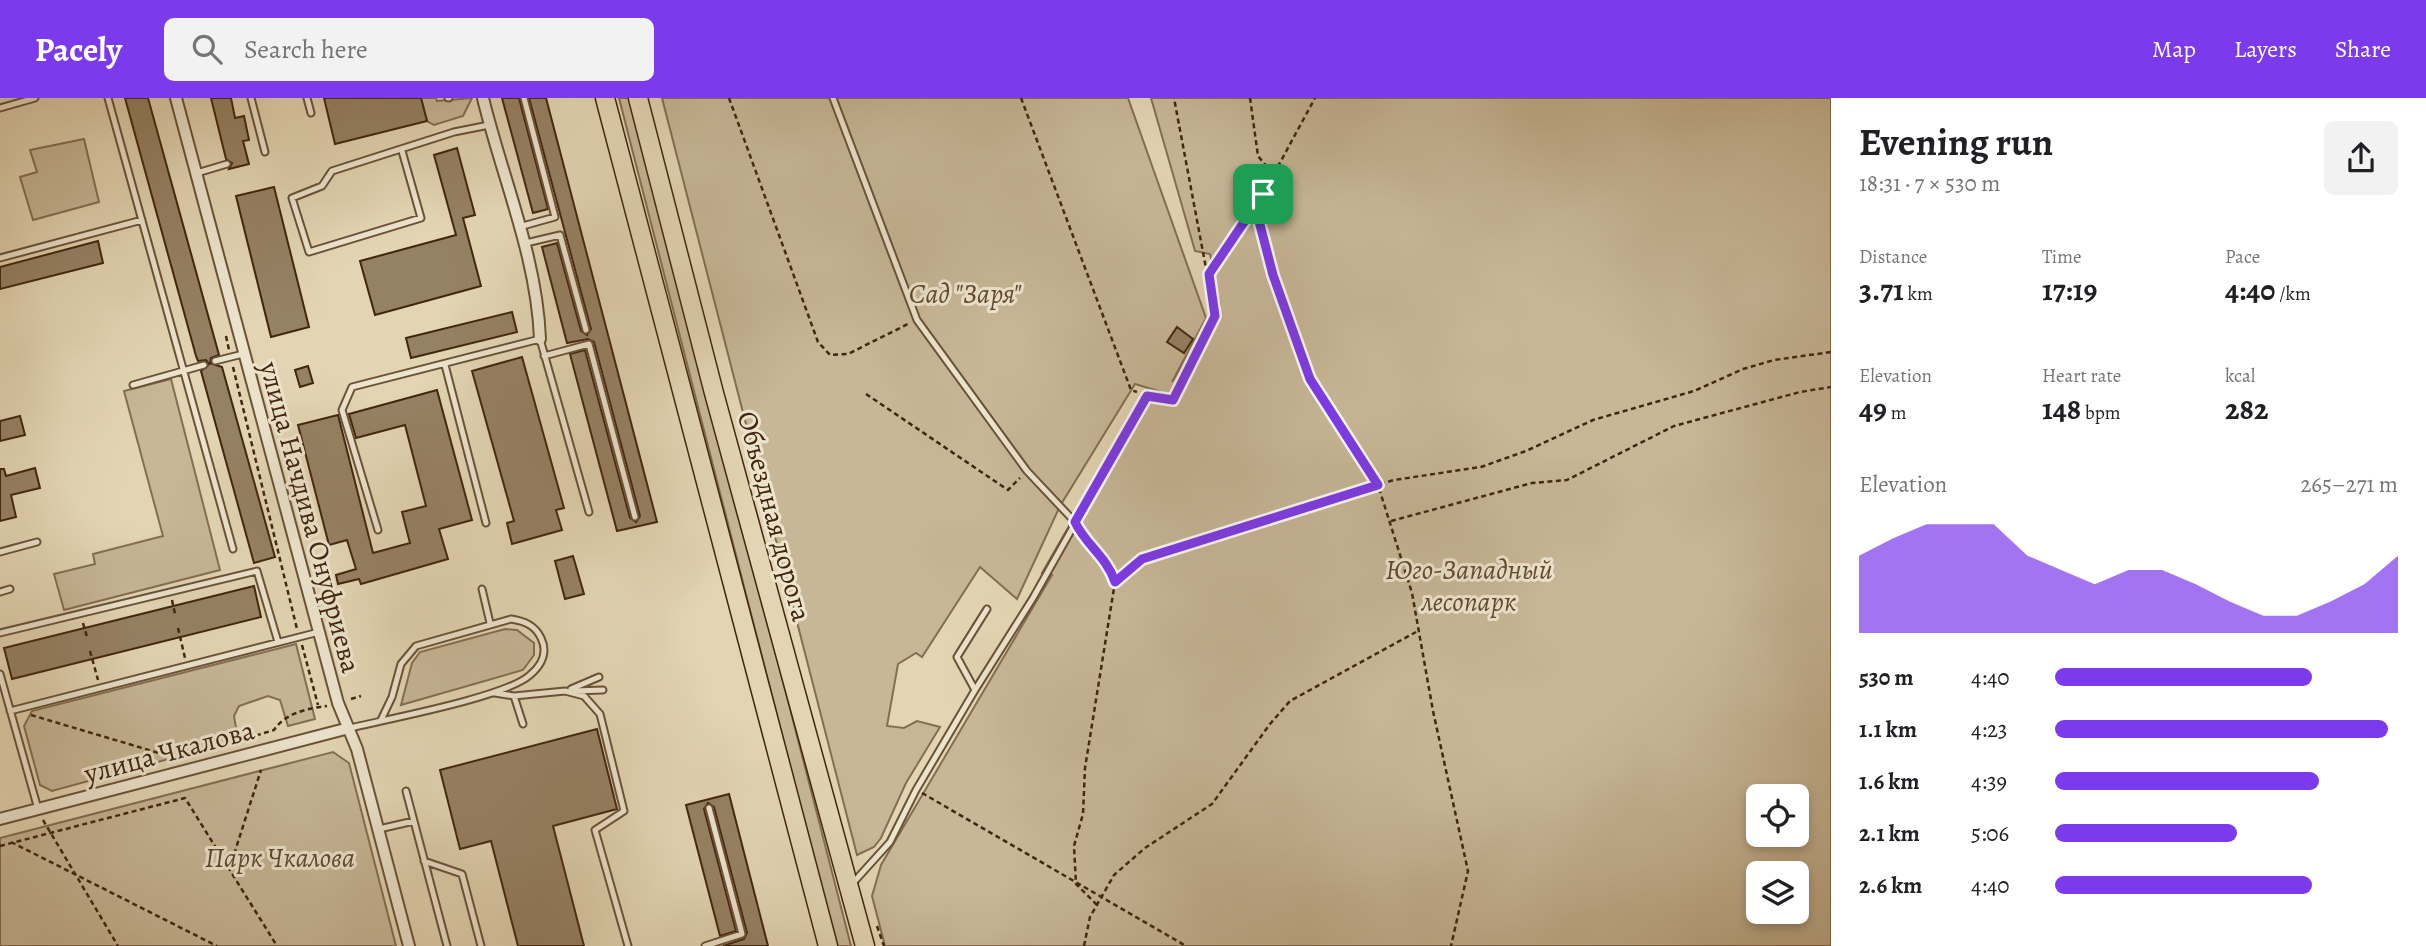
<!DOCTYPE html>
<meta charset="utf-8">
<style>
:root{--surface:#fff;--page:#f2f2f2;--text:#202124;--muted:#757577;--accent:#7c3aed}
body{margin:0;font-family:Alegreya,serif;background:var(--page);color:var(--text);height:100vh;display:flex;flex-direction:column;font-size:26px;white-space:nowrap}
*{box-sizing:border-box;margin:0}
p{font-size:23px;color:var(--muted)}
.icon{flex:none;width:38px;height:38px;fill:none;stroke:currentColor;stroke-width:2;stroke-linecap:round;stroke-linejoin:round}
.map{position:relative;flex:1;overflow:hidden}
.details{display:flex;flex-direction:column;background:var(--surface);width:595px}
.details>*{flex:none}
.tools{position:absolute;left:1746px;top:686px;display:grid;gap:14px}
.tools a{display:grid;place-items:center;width:63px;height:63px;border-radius:10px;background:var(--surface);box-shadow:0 4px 10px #0003;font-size:35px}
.pin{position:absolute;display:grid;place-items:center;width:60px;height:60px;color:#fff;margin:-30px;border-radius:14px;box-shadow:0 4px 10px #0006}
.round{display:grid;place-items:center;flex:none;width:74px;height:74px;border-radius:10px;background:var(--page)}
.headline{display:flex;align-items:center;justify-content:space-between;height:119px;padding:0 28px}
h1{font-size:38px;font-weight:600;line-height:52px}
.figures{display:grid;grid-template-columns:repeat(3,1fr);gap:10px;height:119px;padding:7px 28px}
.figures div{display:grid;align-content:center}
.figures b{font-size:30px;font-weight:600}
.figures small{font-size:19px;font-weight:400}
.figures p{font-size:19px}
.chart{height:196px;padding:14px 28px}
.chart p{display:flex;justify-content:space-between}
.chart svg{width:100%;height:126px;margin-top:7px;fill:var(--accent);opacity:.7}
ul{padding:0 28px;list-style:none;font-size:23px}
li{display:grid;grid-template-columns:112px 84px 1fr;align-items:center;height:52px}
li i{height:18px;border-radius:9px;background:var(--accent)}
header{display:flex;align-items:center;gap:42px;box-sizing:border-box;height:98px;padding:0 35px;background:var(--accent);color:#fff}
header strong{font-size:33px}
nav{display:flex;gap:38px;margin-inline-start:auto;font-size:24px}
.search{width:490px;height:63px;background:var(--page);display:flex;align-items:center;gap:18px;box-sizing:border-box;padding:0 24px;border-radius:10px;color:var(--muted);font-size:26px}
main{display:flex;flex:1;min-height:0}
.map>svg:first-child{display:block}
</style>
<header>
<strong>Pacely</strong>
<div class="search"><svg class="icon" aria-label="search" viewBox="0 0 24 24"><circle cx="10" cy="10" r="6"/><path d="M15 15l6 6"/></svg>Search here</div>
<nav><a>Map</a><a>Layers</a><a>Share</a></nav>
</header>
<main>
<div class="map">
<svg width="1831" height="848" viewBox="0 0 1831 848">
<rect width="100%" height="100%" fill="#e3d5b3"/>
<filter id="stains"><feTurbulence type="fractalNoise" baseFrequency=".00286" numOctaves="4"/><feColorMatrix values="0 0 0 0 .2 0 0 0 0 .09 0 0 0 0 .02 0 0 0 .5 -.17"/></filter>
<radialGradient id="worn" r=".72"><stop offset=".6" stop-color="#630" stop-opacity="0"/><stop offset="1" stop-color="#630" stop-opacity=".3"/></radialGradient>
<path fill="#c7b797" stroke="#846e52" stroke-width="2" fill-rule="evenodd" d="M 421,0 L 436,0 L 437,3 L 472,0 L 463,18 L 434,27 L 427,23 Z
M 619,0 L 633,0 L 851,848 L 836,848 Z
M 662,0 L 1128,0 L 1206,220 L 1172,284 L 1220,207 L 1210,156 L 1195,153 L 1151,0 L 1831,0 L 1831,848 L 885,848 L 872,798 L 881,767 L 1052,477 L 1042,475 L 1142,301 L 1161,302 L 1165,295 L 1135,286 L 1060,408 L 1017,501 L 980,469 L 922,559 L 916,555 L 898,566 L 887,628 L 904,630 L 917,623 L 940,629 L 906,685 L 881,740 L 874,749 L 857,757 ZM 1759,698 L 1797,698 L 1797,737 L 1759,737 ZM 1759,775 L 1797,775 L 1797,814 L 1759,814 Z
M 84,41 L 99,104 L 33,122 L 20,79 L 37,74 L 30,52 Z
M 171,281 L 220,472 L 64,512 L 54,476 L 95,466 L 93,456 L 163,438 L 124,293 Z
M 505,531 L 517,532 L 534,545 L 534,557 L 523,572 L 401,607 L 412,565 L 420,554 Z
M 296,546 L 315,621 L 288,628 L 280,602 L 268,598 L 239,608 L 234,618 L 238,642 L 52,693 L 40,687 L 24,628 L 32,613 Z
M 333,654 L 349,665 L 396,848 L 0,848 L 0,740 Z"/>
<path fill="#958164" stroke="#41260e" stroke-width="2" d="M 125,0 L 148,0 L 219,257 L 211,260 L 210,265 L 222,269 L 275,459 L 254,465 L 201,273 L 209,266 L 206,262 L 198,263 L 196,258 Z
M 211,0 L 231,0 L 235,20 L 244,18 L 249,42 L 243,43 L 249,66 L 229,71 L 232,65 L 226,61 Z
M 324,0 L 421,0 L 427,23 L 335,46 Z
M 502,0 L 519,0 L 548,111 L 533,115 Z
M 529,0 L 546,0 L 657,424 L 617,433 L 570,256 L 585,252 L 630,420 L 636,424 L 640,418 L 594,244 L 588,241 L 567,245 L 542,149 L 557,145 L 581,233 L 587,237 L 591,231 Z
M 457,50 L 475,117 L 463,120 L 481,188 L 375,217 L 360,163 L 456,137 L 434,57 Z
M 274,89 L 309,229 L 271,239 L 236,98 Z
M 98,143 L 103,165 L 0,191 L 0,169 Z
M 512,214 L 517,234 L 411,260 L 406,240 Z
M 1177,229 L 1193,241 L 1184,255 L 1167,244 Z
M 522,259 L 564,410 L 556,412 L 562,432 L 512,446 L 507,425 L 514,423 L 472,273 Z
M 308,268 L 313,285 L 300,289 L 295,272 Z
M 437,292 L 472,422 L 439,431 L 448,461 L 361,486 L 359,481 L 338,486 L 336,477 L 356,471 L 347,442 L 329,447 L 298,327 L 338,317 L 373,455 L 410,445 L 402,414 L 426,408 L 405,327 L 356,340 L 349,316 Z
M 20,318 L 25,337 L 0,343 L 0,323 Z
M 35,370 L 40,390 L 11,397 L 16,419 L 0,423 L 0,371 L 4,371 L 6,378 Z
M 573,458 L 584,496 L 565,501 L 555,463 Z
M 254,488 L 261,519 L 12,581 L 4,550 Z
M 597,631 L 617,711 L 553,728 L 584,848 L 518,848 L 491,743 L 460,751 L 440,672 Z
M 729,696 L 768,848 L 723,848 L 744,841 L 747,835 L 714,709 L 708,705 L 704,711 L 736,833 L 720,838 L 686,707 Z"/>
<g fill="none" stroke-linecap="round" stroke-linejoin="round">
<defs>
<path id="lane" d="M 108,0 L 233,451
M 251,0 L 265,54
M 307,0 L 311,15
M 448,0 L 449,0
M 833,0 L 917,222 L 1027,373 L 1075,424
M 0,10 L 35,0
M 402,53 L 421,120 L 309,154 L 292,100 L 322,88 L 332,73 L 454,34 L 489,27
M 197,75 L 227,66
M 519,129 L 555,119 L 524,0
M 526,145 L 560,137 L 586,232
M 0,160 L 142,122
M 544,258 L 589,246 L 635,419
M 215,263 L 243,256
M 445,267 L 486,425
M 133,287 L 204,267
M 378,432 L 342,312 L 352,289 L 540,241 L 589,414
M 0,454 L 37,444
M 482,491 L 490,525
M 0,494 L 10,491
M 0,535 L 257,473 L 278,544
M 0,576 L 38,711
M 571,591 L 599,579
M 975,592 L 1033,500 L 1147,298
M 565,593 L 584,598 L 600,616 L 624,713 L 595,732 L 628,848
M 575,593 L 603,592
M 495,595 L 514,598 L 565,593
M 514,598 L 523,626
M 10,613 L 319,534
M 350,630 C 387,621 506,599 530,577 C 542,567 548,554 541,540 C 535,527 524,523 511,521 L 416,548 L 401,566 L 392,599 L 381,622
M 406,693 L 447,848
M 379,731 L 414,723
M 424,763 L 462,776 L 481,848
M 852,786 L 890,744 L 916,692 L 975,592 L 957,559 L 987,511
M 705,848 L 742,836 L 709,710"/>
<path id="street" d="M 176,0 L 338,605 L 357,651 L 409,848
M 483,0 C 502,79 537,159 540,241
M 0,721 L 349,630"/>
<path id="primary" d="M 605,0 L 828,848
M 638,0 L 714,295 L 865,848"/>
</defs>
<use href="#lane" stroke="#6a5237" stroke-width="9"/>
<use href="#street" stroke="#6a5237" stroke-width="14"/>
<use href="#primary" stroke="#41260e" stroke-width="21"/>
<path stroke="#41260e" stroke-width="2.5" stroke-dasharray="5 3.5" stroke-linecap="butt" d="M 729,0 L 818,244 L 830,257 L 848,256 L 908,226
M 1021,0 L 1131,292 L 1137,294
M 1250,0 L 1258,58 L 1272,75
M 1263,96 L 1259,123 L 1273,177 L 1310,281 L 1378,387 L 1412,495 L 1433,613 L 1468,773 L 1451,848
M 1209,176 L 1263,96 L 1315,0
M 226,238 L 229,252
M 233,269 L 297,531
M 866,296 L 1008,392 L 1020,380
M 1157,300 L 1173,302 L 1215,218 L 1174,0
M 1391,423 L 1532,385 L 1567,382 L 1674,328 L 1800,294 L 1831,289
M 1080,433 L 1106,464 L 1115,484
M 172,502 L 175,516
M 83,525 L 87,539
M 178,530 L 185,560
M 302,547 L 318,607
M 90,553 L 98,582
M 351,601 L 361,598
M 31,617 L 179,661
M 199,655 L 274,632 C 285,615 309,610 327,608
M 922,695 L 1186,848
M 43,722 L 118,848
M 11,744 L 217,848
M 0,748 L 185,700 L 277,848
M 229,772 L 261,672
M 1097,807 L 1076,786 L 1074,748 L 1083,716 L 1085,670 L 1115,484 L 1142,461 L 1266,420 L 1394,382 L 1481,369 L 1526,353 L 1593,322 L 1694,293 L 1743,271 L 1774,262 L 1831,254
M 877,828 L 884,848
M 1084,848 L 1090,819 L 1114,777 L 1145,750 L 1212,706 L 1270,626 L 1290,603 L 1416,534"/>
<use href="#lane" stroke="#ede4ce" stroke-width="5"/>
<use href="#street" stroke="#ede4ce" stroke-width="10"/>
<use href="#primary" stroke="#e3d5b3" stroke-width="18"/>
</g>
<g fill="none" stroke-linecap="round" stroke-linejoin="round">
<defs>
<path id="route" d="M 1263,96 L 1259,123 L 1273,177 L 1310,281 L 1378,387 L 1142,461 L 1115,484 C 1107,459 1085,446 1075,424 L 1147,298 L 1173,302 L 1215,218 L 1209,176 Z"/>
</defs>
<use href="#route" stroke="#fff" stroke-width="14"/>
<use href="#route" stroke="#7c3aed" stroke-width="9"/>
</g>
<g text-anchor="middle" stroke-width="6" stroke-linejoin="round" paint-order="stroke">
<g font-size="28" font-style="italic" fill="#624a30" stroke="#ede4ce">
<text x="965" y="205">Сад "Заря"</text>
<text x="1469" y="481">Юго-Западный<tspan x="1469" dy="32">лесопарк</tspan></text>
<text x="280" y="769">Парк Чкалова</text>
</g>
<g font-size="28" fill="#41260e" stroke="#ede4ce">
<text transform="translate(775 418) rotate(75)" y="10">Объездная дорога</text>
<text transform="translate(311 419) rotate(75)" y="10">улица Начдива Онуфриева</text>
<text transform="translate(169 653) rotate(-15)" y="10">улица Чкалова</text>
</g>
</g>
<rect width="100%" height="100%" filter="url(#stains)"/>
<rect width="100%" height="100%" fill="url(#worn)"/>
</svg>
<div class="tools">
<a><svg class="icon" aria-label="locate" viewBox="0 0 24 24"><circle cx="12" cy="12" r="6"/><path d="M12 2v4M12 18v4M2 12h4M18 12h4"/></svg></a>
<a><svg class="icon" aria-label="layers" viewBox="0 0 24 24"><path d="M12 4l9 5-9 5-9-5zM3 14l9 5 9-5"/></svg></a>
</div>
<div class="pin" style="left:1263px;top:96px;background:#1e9e55"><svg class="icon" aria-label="arrive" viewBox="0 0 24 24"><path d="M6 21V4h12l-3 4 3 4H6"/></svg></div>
</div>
<section class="details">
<div class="headline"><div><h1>Evening run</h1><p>18:31 · 7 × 530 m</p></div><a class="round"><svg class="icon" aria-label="share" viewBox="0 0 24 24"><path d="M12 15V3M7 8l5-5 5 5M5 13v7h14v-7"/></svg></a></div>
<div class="figures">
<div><p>Distance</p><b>3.71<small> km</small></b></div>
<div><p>Time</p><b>17:19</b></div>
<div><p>Pace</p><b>4:40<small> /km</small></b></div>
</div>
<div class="figures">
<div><p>Elevation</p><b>49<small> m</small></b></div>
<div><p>Heart rate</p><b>148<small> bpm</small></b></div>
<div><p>kcal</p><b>282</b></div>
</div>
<div class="chart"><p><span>Elevation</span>265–271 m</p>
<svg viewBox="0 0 160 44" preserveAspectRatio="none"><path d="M0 44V17L10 11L20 6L30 6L40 6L50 17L60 22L70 27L80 22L90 22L100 27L110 33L120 38L130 38L140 33L150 27L160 17V44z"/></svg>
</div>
<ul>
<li><b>530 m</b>4:40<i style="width:75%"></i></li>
<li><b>1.1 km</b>4:23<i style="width:97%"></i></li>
<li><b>1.6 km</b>4:39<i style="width:77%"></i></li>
<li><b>2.1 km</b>5:06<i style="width:53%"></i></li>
<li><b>2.6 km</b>4:40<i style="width:75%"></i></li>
</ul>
</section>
</main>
